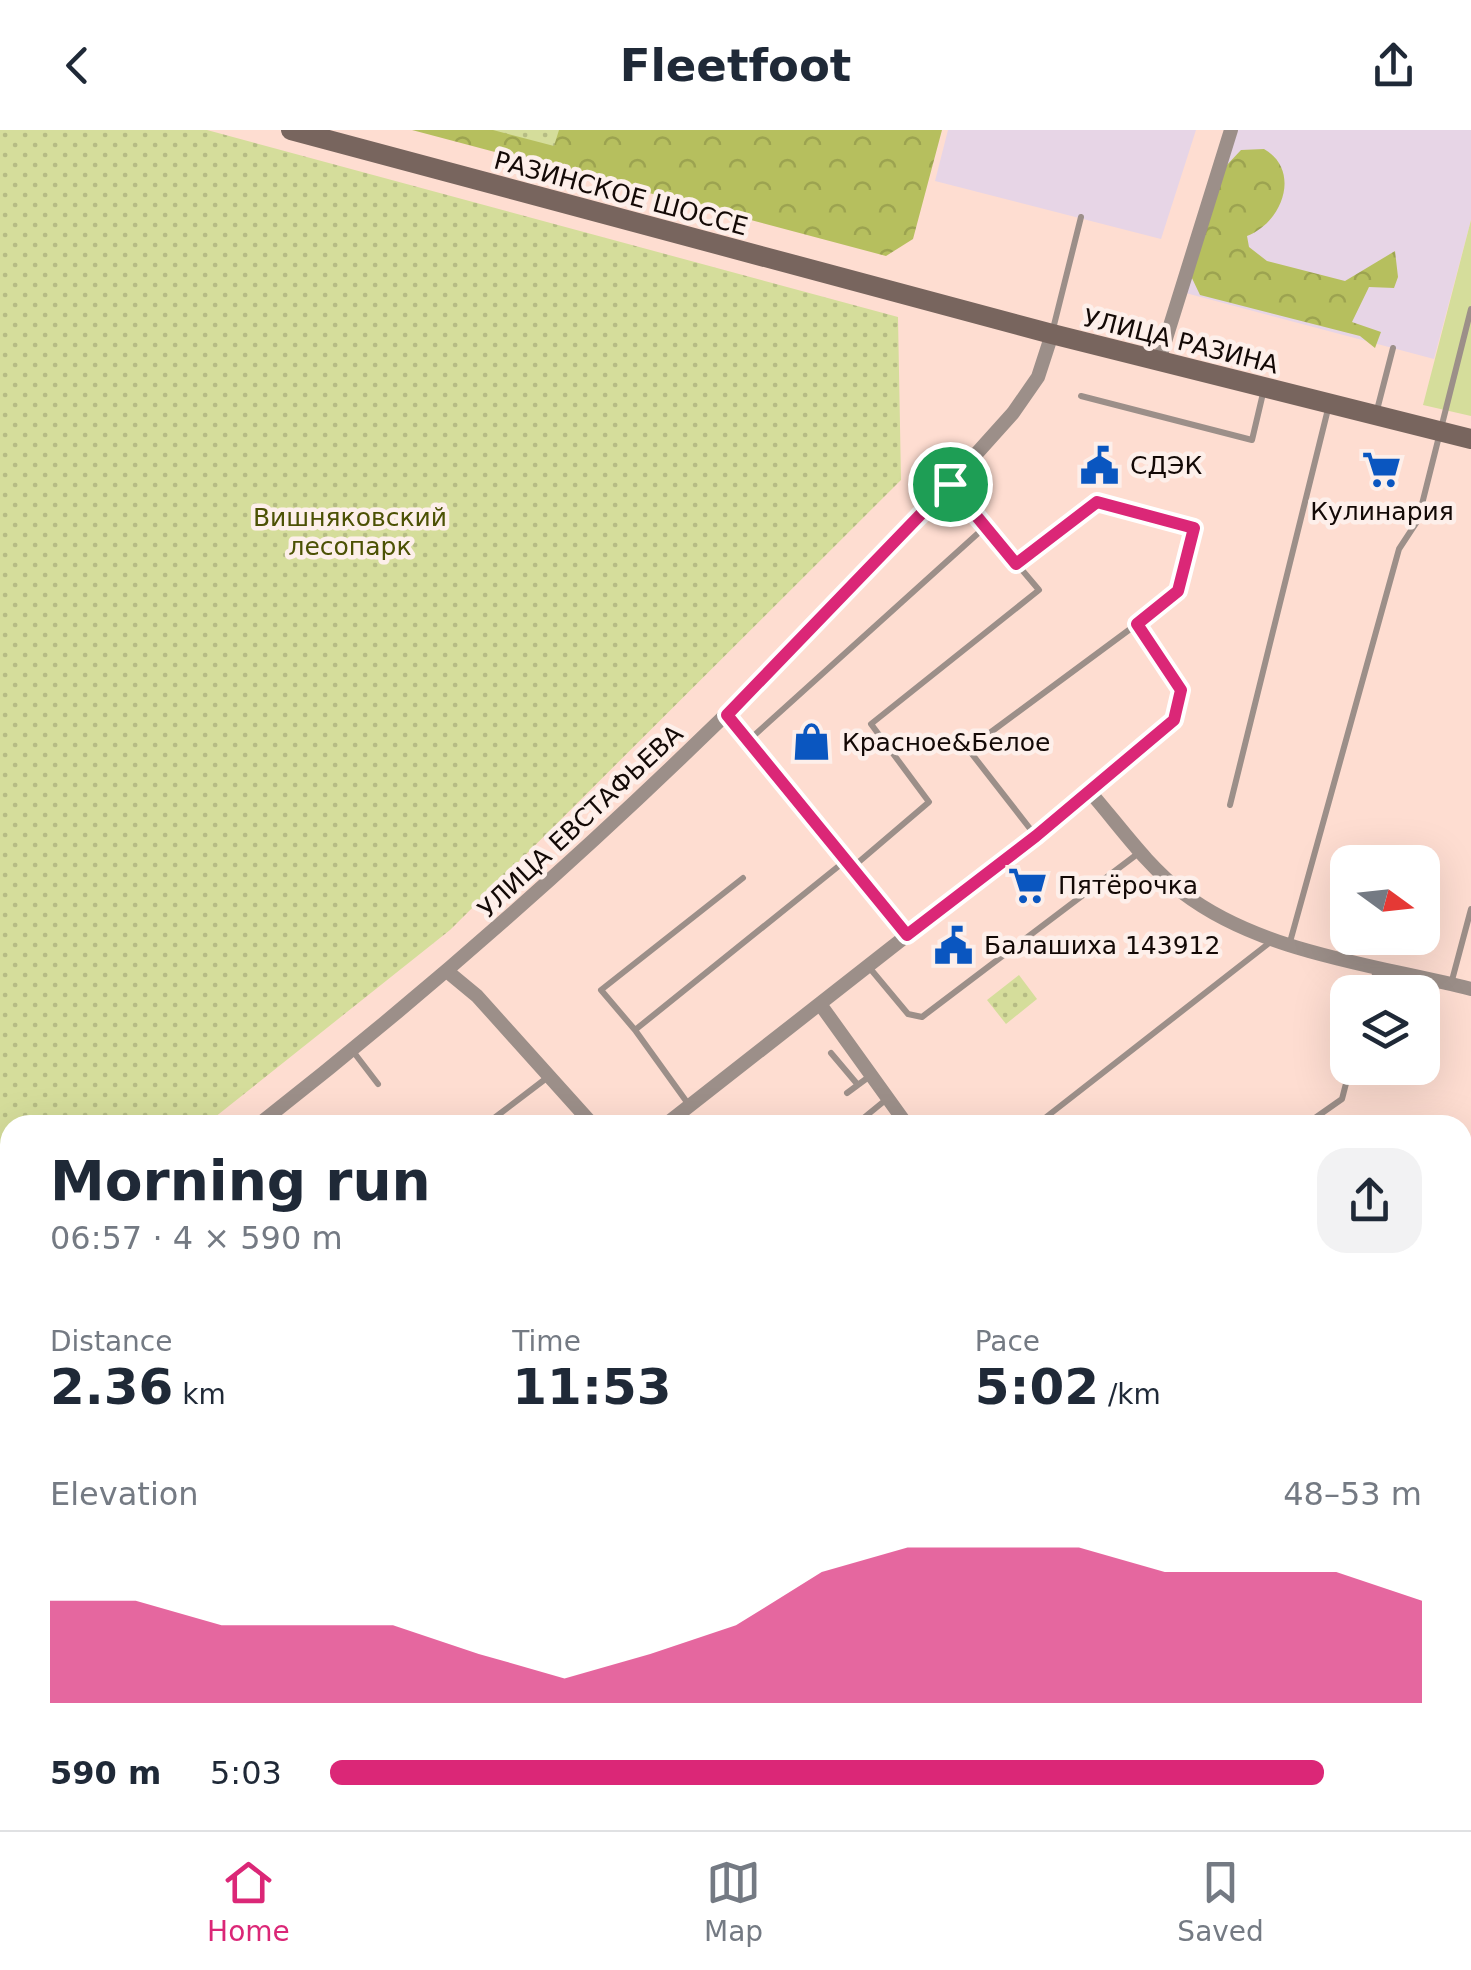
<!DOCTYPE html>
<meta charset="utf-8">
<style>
:root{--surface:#fff;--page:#f2f2f3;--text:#1f2937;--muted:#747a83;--line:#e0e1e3;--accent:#db2777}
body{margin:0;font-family:"DejaVu Sans",sans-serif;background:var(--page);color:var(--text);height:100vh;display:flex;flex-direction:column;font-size:38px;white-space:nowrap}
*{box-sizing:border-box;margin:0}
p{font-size:32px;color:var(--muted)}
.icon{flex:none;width:55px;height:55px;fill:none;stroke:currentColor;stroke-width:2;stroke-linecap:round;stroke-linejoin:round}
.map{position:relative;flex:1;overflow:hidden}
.side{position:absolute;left:0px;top:985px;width:1472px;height:715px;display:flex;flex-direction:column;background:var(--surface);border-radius:30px 30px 0 0;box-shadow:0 10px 40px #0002}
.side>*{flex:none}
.needle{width:65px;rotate:105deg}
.buttons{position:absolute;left:1330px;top:715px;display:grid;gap:20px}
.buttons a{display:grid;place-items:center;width:110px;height:110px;border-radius:20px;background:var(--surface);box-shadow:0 10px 40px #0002;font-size:50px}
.pin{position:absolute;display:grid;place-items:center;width:85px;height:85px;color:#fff;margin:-42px;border:5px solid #fff;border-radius:50%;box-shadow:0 2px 10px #0007}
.round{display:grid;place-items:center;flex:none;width:105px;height:105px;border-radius:30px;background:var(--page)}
.head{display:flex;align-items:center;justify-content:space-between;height:170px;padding:0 50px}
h1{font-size:55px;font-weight:700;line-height:75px}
.figures{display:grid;grid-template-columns:repeat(3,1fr);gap:15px;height:170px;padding:10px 50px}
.figures div{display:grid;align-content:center}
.figures b{font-size:50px;font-weight:700}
.figures small{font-size:28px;font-weight:400}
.figures p{font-size:28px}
.chart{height:280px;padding:20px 50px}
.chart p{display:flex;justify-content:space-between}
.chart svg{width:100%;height:180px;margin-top:10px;fill:var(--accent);opacity:.7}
ul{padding:0 50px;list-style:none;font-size:32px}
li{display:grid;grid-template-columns:160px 120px 1fr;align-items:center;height:75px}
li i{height:25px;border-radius:12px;background:var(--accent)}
header{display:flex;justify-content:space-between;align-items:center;height:130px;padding:0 50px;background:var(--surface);font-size:45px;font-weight:700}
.tabs{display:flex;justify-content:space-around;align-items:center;height:140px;border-top:2px solid var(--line);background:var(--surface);font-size:28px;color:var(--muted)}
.tabs a{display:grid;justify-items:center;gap:5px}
.tabs .on{color:var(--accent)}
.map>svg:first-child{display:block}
</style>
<header><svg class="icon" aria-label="back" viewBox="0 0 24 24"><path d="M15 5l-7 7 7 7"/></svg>Fleetfoot<svg class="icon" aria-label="share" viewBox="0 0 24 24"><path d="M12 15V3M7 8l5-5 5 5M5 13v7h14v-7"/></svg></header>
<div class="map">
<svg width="1471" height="1700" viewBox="0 0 1471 1700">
<defs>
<pattern id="forest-crowns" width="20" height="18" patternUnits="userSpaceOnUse" patternTransform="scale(2.5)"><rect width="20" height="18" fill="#b6bf5e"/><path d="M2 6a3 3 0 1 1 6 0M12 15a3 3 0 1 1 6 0" fill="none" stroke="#9ca350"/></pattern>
<pattern id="park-dots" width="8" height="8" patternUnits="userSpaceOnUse" patternTransform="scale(2.5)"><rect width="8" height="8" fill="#d5dd9b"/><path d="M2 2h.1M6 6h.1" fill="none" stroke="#b6bc84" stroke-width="1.8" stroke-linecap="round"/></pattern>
<pattern id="water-ripples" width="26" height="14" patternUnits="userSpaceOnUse" patternTransform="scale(2.5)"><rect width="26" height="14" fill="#3fd4de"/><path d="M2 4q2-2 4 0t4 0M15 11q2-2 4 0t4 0" fill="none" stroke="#36b5bd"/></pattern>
</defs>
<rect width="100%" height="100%" fill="#feddd1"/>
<path fill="#e7d5e6" d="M 948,0 L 1196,0 L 1161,109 L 935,51 Z
M 1236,0 L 1471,0 L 1471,90 L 1434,229 L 1182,162 Z
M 1471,1135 L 1471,1260 L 1463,1258 L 1462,1175 Z"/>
<path fill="#eed4da" d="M 1463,1483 L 1471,1485 L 1471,1700 L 911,1700 L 910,1690 L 1462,1690 Z"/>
<path fill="url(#forest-crowns)" d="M 412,0 L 942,0 L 913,109 L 886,126 Z
M 1264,19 C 1302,41 1282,93 1247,106 L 1249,117 L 1267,131 L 1345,151 L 1395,121 L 1398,147 L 1394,158 L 1369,157 L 1352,192 L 1381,202 L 1375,218 L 1360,206 L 1200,165 L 1190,144 L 1225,37 L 1241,20 Z"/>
<path fill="url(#park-dots)" d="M 0,0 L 207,0 L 898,187 L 901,350 L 450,800 L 205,995 L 10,995 L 10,1150 L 0,1158 Z
M 493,0 L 559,0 L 554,16 Z
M 1019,845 L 1037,869 L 1006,894 L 987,870 Z"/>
<path fill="#d5dd9b" d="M 1471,90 L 1471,286 L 1423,275 Z
M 1463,1565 L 1471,1567 L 1471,1700 L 1397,1700 L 1399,1690 L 1462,1690 Z"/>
<path fill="url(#water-ripples)" stroke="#32979d" stroke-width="2.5" d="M 232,1690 L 285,1690 L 294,1700 L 216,1700 Z"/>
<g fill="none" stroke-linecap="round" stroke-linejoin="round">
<path stroke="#9c8f89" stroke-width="6" d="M 1052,203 L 1081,87
M 1081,266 L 1252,310 L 1264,259
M 1377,280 L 1393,218
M 1016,434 L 1097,372 L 1194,398 L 1178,461 L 1137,494
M 749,610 L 985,397
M 1230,675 L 1329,275
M 1035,705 L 968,619 L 1137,494 L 1181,561 L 1174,590 L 1091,661
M 854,736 L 929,672 L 871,594 L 1039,460 L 950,355
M 1290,812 L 1399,419 L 1418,390 L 1471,179
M 868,836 L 908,884 L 922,887 L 1140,722
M 1451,854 L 1471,779
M 1370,862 L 1377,837
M 635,900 L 601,860 L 743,748
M 352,920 L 378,954
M 831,923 L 858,955
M 847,963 L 870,946
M 689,975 L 635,900 L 845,731
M 485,995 L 548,947
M 855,995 L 888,968
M 1036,995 L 1273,810
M 1305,995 L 1342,969 L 1350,938
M 0,1200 L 10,1214
M 1462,1423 L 1471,1426
M 750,1690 L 758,1700"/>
<path stroke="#9c8f89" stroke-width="14" d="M 1159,231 L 1231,0
M 727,585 L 907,805
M 448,842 L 477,866 L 593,995
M 820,874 L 907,995
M 258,995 C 531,781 782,543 1013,283 L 1038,247 L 1052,204
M 665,995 L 1090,662 C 1119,695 1147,736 1183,763 C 1262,823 1376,835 1471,859
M 0,1187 L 10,1180
M 1462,1272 L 1471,1274"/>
<path stroke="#78655e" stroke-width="20" d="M 291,0 L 1052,204 L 1471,309"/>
</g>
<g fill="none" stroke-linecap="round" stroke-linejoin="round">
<defs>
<path id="route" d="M 950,354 L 1016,434 L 1097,372 L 1194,398 L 1178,461 L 1137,494 L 1181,560 L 1174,590 L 1036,706 L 907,805 L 727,585 Z"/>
</defs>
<use href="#route" stroke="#fff" stroke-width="20"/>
<use href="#route" stroke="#db2777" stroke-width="12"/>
</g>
<defs>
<symbol id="civic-bare" viewBox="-9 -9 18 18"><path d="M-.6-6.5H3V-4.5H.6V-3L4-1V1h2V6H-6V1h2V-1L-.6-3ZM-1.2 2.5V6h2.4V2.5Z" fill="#0a56c0" stroke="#fdefea" stroke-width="2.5" paint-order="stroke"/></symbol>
<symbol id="supermarket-bare" viewBox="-9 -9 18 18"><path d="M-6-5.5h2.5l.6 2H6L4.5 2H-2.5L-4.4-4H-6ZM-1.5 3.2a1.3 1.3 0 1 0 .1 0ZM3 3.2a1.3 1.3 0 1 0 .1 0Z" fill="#0a56c0" stroke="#fdefea" stroke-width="2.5" paint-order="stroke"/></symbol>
<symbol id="shop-bare" viewBox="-9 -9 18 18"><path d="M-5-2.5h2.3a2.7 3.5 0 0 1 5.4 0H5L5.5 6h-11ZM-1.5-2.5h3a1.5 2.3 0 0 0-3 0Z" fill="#0a56c0" stroke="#fdefea" stroke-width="2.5" paint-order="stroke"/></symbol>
</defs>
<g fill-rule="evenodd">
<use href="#civic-bare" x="1072" y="308" width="55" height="55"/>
<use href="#supermarket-bare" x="1354" y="312" width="55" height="55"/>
<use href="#shop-bare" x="784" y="584" width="55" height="55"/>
<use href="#supermarket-bare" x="1000" y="728" width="55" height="55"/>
<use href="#civic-bare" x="926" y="788" width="55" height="55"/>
</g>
<g text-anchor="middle" stroke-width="9" stroke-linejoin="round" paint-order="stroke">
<g font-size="25" fill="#130906" stroke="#fdefea">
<text transform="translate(621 63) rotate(15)" y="9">РАЗИНСКОЕ ШОССЕ</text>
<text transform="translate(1181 211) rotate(14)" y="9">УЛИЦА РАЗИНА</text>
<text transform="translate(580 691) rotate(-43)" y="9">УЛИЦА ЕВСТАФЬЕВА</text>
</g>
<g font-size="25" fill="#130906" stroke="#fdefea" text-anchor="start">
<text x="1130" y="344">СДЭК</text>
<text x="1382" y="390" text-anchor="middle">Кулинария</text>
<text x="842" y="621">Красное&amp;Белое</text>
<text x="1058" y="764">Пятёрочка</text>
<text x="984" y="824">Балашиха 143912</text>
</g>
<g font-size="25" fill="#4c5104" stroke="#fdefea">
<text x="350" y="396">Вишняковский<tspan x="350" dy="29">лесопарк</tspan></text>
</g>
</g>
</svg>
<div class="buttons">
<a><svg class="needle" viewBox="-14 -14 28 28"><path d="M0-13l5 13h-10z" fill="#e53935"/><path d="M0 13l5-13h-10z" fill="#747a83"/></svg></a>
<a><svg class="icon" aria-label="layers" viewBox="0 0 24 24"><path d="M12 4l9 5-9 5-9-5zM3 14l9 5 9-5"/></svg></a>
</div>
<div class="pin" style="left:950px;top:354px;background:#1e9e55"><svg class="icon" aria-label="arrive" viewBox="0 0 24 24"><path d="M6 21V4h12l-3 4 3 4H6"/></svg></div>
<section class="side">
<div class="head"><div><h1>Morning run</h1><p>06:57 · 4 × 590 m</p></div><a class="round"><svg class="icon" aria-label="share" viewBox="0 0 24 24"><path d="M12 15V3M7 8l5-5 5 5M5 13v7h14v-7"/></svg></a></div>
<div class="figures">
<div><p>Distance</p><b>2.36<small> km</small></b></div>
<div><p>Time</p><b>11:53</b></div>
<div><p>Pace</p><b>5:02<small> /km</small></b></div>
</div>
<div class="chart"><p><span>Elevation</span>48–53 m</p>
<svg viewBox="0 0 160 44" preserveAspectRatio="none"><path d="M0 44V19L10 19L20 25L30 25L40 25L50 32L60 38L70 32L80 25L90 12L100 6L110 6L120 6L130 12L140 12L150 12L160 19V44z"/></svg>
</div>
<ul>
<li><b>590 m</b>5:03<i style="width:91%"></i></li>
</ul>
</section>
</div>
<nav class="tabs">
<a class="on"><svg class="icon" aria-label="home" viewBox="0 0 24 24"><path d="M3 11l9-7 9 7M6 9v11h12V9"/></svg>Home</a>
<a><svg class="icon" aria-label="map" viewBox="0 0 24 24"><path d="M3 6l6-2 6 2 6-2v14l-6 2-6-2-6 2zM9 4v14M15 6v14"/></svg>Map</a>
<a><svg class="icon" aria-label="saved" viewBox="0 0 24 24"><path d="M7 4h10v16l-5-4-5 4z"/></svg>Saved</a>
</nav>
